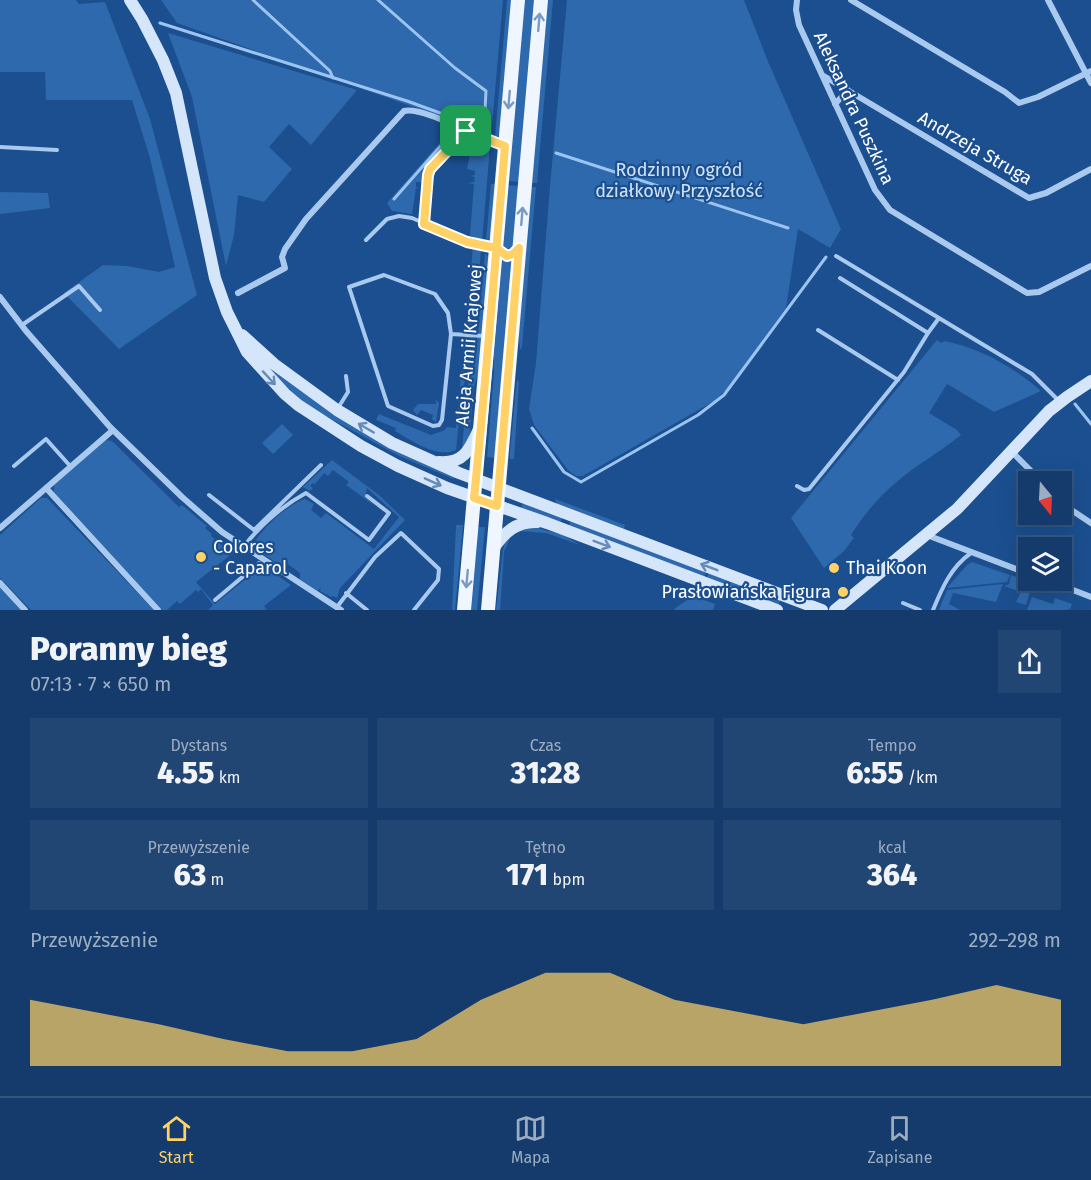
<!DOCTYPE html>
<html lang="pl">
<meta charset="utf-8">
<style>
:root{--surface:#143b6b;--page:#214673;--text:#f1f3f6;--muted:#9dadc1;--line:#33557e;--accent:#ffd166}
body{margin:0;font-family:"Fira Sans",sans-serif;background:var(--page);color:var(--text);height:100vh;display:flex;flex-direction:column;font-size:22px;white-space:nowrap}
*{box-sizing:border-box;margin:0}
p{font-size:20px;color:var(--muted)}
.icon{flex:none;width:33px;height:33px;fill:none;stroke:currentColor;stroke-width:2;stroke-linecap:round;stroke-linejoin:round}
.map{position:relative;height:610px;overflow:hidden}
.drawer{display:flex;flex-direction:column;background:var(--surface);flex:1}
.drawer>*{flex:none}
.needle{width:39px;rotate:162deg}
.tools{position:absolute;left:1018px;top:471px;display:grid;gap:12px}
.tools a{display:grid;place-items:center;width:54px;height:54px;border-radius:0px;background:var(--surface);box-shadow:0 6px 24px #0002,0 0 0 2px var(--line);font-size:30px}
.pin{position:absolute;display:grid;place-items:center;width:51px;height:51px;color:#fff;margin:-26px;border-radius:12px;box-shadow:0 3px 9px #0006}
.round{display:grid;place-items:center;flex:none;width:63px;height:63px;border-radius:0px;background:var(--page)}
.summary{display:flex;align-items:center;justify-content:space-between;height:102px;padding:0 30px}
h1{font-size:33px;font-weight:800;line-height:45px}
.metrics{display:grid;grid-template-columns:repeat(3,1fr);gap:9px;height:102px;padding:6px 30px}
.metrics div{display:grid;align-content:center;border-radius:0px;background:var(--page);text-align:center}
.metrics b{font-size:30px;font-weight:800}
.metrics small{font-size:16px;font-weight:400}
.metrics p{font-size:16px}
.chart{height:168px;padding:12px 30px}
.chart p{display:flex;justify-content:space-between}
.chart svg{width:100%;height:108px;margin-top:6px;fill:var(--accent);opacity:.7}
.tab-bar{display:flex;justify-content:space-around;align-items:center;height:84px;border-top:2px solid var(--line);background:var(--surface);font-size:16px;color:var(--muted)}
.tab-bar a{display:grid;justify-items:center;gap:3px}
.tab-bar .active{color:var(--accent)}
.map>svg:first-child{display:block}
</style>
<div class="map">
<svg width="1091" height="610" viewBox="0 0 1091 610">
<rect width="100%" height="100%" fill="#1b4f8f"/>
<path fill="#2e69ad" d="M 0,0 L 76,0 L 79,4 L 105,2 L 150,119 L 197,295 L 119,349 L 64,293 L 103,265 L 127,266 L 159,272 L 175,267 L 150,158 L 132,100 L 46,100 L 45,72 L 0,72 Z
M 161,0 L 503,0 L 491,137 C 480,135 468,120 456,122 L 177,23 Z
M 507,0 L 513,0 L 500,135 L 495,137 Z
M 522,0 L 536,0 L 520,182 L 507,181 Z
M 546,0 L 553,0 L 537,183 L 530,183 Z
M 567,0 L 744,0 L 767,59 L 841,229 L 830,248 L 798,229 L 786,308 L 727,389 L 714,401 L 583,476 L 576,476 L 568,470 L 534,425 L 529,409 L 536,363 L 550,186 Z
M 168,33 L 357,90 L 311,145 L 289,124 L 269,147 L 292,169 L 264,202 L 238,195 L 234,235 L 226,266 L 192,97 Z
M 452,129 L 458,131 L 458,134 L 427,166 L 422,182 L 416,182 L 416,187 L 422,189 L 416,188 L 412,214 L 392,211 L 387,203 Z
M 477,141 L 490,146 L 482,242 L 470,235 L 474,184 L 467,183 L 474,182 L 475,177 L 470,176 L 475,175 L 475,171 L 467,169 L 470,153 Z
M 491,184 L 496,184 L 492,236 L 486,241 Z
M 506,185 L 520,186 L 515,246 L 507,249 L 501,244 Z
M 530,187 L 536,187 L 522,347 L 520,350 L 518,329 Z
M 0,192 L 48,193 L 50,208 L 0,214 Z
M 473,247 L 481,251 L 472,353 L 462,392 L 456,450 C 437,459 411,440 395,431 L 396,428 L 376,420 L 379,414 L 431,435 L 445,430 L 447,427 L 456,428 Z
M 485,253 L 489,258 L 481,362 L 474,387 L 469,441 L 462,450 L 467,389 L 476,353 Z
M 501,257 L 506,259 L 512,259 L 496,458 L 487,457 L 494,373 L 493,330 Z
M 937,340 L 941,343 L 944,341 C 981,348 1013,367 1041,391 L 994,412 L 947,384 L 929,413 L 957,430 L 961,435 C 939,453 914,466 893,485 C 876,500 863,516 851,535 L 854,538 L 844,551 L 824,568 L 791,518 Z
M 250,348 L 263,359 L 455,475 L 454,479 L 399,456 L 298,401 Z
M 517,379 L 519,382 L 514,459 L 510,459 L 510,451 Z
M 436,400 L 439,403 L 436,422 L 432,419 L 433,415 L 421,410 L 417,415 L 413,410 L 418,404 L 436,404 Z
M 282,424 L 293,435 L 273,454 L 262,443 Z
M 106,440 L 112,441 L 179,507 L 182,505 L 207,526 L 205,528 L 212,534 L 211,536 L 233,553 L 196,582 L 215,604 L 263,565 L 291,585 L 264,606 L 267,610 L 208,610 L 213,605 L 201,589 L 198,592 L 196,590 L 180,604 L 177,601 L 167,610 L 162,610 L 54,492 L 54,485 Z
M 332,460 L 379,495 L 405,520 L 340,588 L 337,598 L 333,596 L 331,597 L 320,591 L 321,587 L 318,591 L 300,579 L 300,573 L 288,564 L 285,568 L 255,549 L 253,545 C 260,530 289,503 305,499 L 314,504 L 311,510 L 321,518 L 326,513 L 374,549 L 399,517 L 367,488 L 365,497 L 375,506 L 346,485 L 349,482 L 333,470 L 328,476 L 324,473 L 315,484 L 313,483 L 310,486 L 313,488 L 310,491 L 303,487 L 292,497 Z
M 41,498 L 47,498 L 154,610 L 31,610 L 0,578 L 0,535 Z
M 555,499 L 625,525 L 624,529 L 557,504 Z
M 523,503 L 563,517 L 560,523 L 521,508 Z
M 570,521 L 706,572 L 704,577 L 569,526 Z
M 456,525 L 463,525 L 455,610 L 452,610 Z
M 476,527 L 485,527 L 477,610 L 468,610 Z
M 534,527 L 563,535 L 580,545 L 546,533 L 517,531 L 524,528 Z
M 510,538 L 504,552 L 500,610 L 496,610 L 503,550 L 505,542 Z
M 972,562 L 1010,575 L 1007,582 L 947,588 L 967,565 Z
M 709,573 L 781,600 L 778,605 L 707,578 Z
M 1011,575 L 1026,581 L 1031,588 L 1026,605 L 1016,602 L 1021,592 L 1004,586 L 1009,584 Z
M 1003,584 L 996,602 L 953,593 L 949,604 L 960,610 L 939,610 L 947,590 Z
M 0,586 L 22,610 L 0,610 Z
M 693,596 L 715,604 L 713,610 L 675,610 L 674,609 Z
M 1032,597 L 1053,604 L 1055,598 L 1072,604 L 1070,609 L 1066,610 L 1027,610 Z"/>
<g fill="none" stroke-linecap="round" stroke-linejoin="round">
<path stroke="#9cc4f0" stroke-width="3" d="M 253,0 L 330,71 L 333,78
M 160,23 L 407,101 L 484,129 L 486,91 L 455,68 L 378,0
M 556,153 L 788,228
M 394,199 L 452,133
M 1075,404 L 1091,424
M 532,428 L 564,472 L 581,482 L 698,415 L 724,395 L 826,257"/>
<path stroke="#a9c9ee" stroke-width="4" d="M 0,147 L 57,150
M 424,223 L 428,175 L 430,169 L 466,131
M 366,240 L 387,219 L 399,216 L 412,218 L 467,242 L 494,248
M 836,256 L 1032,374 L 1058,400
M 384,275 L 435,294 L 448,313 L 451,334 L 442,420 L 439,425 L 433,426 L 388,406 L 349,287 Z
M 840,278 L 928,333 L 939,318
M 22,325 L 79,286 L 100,310
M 818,330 L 898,380
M 451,334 L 484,336
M 338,408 L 348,392 L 346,376
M 14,466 L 46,439 L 71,467
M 797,486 L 804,490 L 809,489 L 904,372 L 928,333
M 209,495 L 254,530
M 254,530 L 321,465
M 244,546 C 261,525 282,506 306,493 L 369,540 L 389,513 L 367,496
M 346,593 L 367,610
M 215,600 L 259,563
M 903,603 L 920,610
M 337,607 L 375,557 L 401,533 L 439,569 L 438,580 L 414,610
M 933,610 C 942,588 951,567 971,553"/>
<path stroke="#a9c9ee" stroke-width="6" d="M 797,0 L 796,10 L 799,25 L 875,190 L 890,210 L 1027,293 L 1039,292 L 1091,266
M 851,0 L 1005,92 L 1019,103 L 1038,97 L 1091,71
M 1048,0 L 1091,83
M 822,75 L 1029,198 L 1046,193 L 1091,169
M 835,104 L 848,90
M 238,293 L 285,268 L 282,257 L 285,249 L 306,219 L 404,111 C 423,106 482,140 504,145
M 0,297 L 26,331 L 110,427 L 182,497 L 222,532 L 341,610
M 1012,452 L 1042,482
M 46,488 L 158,610
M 1062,501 L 1070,509 L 1091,523
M 0,528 L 113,430
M 929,533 L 932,537 L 1029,574
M 1047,580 L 1091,597
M 0,583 L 25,610"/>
<path stroke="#d6e6fa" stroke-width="12" d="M 130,0 L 142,19 L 163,60 L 176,93 L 215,278 L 227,312 L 247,352 L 285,394 L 298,405 L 361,446 L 398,466 L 447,488 L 547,523 L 777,610
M 242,335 L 274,364 L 337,410 L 392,443 L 459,473 L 822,610
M 439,462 C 464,464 470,449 479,429
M 493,549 C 504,533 516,521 537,522
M 835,610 L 957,509 L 1049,411 L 1067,397 L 1091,381"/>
<path stroke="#f0f6ff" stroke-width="14" d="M 464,610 L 518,0
M 488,610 L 541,0"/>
</g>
<defs><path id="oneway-shaft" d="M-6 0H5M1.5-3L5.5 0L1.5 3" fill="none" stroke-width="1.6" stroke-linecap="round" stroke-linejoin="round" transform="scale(1.5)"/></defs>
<g stroke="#7b9ac1">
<use href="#oneway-shaft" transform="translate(539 22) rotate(-85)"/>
<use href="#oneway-shaft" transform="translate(509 100) rotate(95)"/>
<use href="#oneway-shaft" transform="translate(522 216) rotate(-85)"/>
<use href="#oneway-shaft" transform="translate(467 579) rotate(95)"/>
</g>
<g stroke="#668bba">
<use href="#oneway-shaft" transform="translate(269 378) rotate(47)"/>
<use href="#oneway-shaft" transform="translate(366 428) rotate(-150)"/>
<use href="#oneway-shaft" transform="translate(433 482) rotate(24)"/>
<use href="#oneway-shaft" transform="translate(602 544) rotate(21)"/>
<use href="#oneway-shaft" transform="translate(709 567) rotate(-159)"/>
</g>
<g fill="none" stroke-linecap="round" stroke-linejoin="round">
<defs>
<path id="route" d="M 466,131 L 505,146 C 495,263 486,381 474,498 L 497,506 L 519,248 L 513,254 L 507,256 L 496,248 L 467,242 L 424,224 L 428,175 L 430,169 L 466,131"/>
</defs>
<use href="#route" stroke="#fff" stroke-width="12"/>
<use href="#route" stroke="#ffd166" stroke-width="8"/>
</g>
<g fill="#ffd166" stroke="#1b4f8f" stroke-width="2">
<circle cx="201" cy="557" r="6"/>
<circle cx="834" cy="568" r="6"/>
<circle cx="843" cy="592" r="6"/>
</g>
<g text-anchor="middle" stroke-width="4.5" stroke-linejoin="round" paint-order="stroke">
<g font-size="18" fill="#fff" stroke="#1b4f8f">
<text transform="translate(854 108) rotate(65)" y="6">Aleksandra Puszkina</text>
<text transform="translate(975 148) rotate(30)" y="6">Andrzeja Struga</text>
<text transform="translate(469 345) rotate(-85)" y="6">Aleja Armii Krajowej</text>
</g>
<g font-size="18" fill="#cfe3fa" stroke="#1b4f8f">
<text x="679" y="176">Rodzinny ogród<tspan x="679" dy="21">działkowy Przyszłość</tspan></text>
</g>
<g font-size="18" fill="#fff" stroke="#1b4f8f" text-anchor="start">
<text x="213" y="553">Colores<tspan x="213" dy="21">- Caparol</tspan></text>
<text x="846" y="574">Thai Koon</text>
<text x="831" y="598" text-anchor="end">Prasłowiańska Figura</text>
</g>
</g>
</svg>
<div class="tools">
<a><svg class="needle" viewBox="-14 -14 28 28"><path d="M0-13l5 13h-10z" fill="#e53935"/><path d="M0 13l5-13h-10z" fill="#9dadc1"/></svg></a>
<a><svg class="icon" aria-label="layers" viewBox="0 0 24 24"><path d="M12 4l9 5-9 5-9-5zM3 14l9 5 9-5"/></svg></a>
</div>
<div class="pin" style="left:466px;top:131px;background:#1e9e55"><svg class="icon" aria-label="arrive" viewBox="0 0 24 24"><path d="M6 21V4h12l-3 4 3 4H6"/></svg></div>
</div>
<section class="drawer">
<div class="summary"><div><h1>Poranny bieg</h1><p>07:13 · 7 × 650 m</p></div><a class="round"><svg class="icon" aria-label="share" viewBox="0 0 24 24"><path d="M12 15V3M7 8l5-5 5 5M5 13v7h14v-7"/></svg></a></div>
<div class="metrics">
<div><p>Dystans</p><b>4.55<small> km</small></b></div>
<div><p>Czas</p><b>31:28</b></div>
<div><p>Tempo</p><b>6:55<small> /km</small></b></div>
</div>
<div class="metrics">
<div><p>Przewyższenie</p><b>63<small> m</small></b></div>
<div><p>Tętno</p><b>171<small> bpm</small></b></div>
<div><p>kcal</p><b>364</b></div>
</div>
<div class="chart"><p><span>Przewyższenie</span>292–298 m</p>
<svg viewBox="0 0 160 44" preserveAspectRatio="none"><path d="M0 44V17L10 22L20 27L30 33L40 38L50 38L60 33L70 17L80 6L90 6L100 17L110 22L120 27L130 22L140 17L150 11L160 17V44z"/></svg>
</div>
</section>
<nav class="tab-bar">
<a class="active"><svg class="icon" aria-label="home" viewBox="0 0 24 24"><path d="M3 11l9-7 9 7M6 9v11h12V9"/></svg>Start</a>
<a><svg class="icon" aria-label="map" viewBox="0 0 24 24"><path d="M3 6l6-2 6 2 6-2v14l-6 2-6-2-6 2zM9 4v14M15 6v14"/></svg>Mapa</a>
<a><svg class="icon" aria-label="saved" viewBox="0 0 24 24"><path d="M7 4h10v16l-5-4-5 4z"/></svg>Zapisane</a>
</nav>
